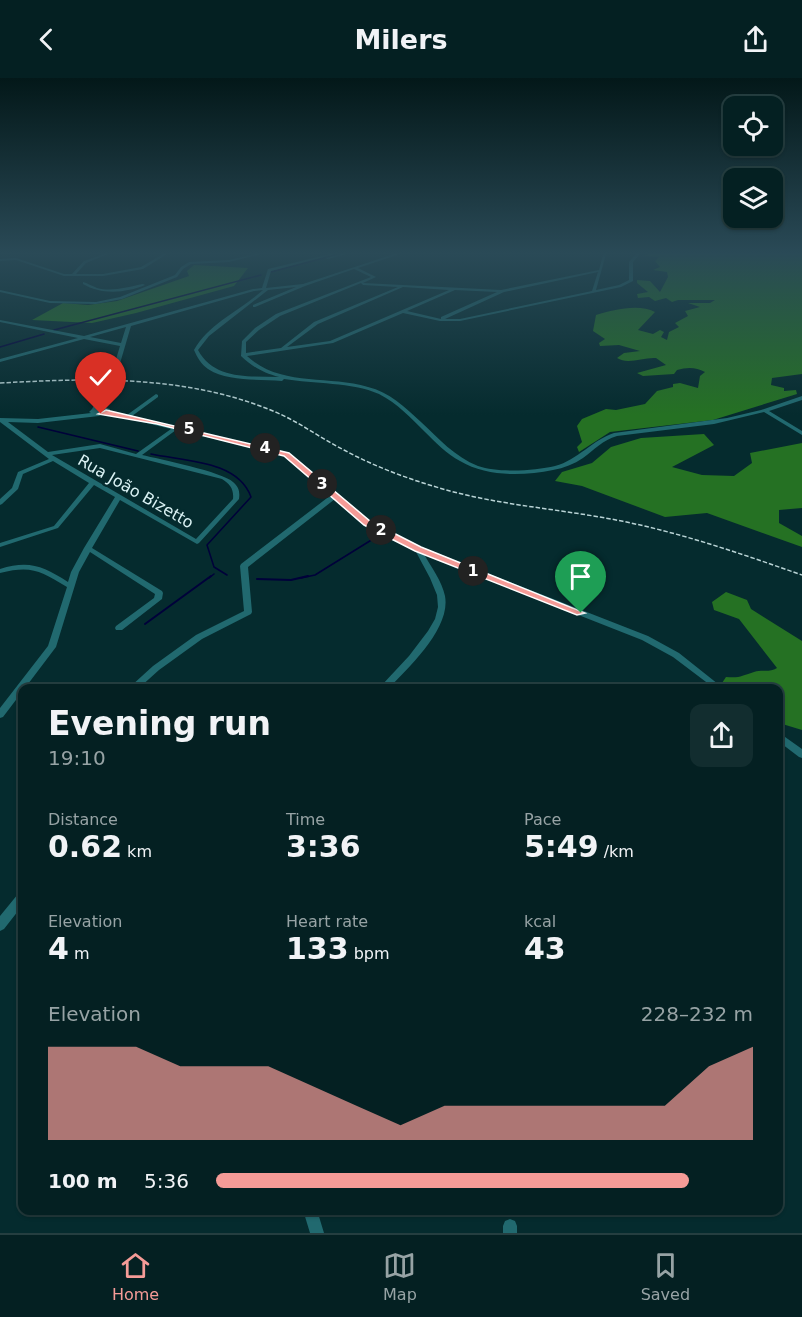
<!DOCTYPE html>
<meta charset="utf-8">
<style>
:root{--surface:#042022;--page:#122d2f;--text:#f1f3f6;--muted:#97a3a5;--line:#253e40;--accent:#f59b97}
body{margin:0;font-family:"DejaVu Sans",sans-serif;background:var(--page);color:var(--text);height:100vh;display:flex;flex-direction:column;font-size:22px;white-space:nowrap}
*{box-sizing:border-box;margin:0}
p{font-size:20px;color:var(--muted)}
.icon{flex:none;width:33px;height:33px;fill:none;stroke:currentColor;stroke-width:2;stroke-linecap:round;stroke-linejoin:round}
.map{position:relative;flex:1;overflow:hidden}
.side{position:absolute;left:18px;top:606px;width:765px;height:531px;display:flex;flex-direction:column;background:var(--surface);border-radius:12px;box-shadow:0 2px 4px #0004,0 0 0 2px var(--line)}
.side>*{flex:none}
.fabs{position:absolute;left:723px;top:18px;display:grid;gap:12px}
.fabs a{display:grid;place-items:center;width:60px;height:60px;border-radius:12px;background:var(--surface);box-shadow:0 2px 4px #0004,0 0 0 2px var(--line);font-size:30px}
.pin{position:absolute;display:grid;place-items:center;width:51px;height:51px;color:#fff;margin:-62px -26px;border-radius:50% 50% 50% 0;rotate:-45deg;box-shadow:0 0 6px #0007}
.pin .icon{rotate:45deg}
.km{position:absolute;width:30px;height:30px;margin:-15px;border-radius:50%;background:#222;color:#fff;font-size:16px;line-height:30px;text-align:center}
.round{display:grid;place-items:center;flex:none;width:63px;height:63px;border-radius:12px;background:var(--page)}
.overview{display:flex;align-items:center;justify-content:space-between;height:102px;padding:0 30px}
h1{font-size:33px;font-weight:700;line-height:45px}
.figures{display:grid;grid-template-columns:repeat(3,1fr);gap:9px;height:102px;padding:6px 30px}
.figures div{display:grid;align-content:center}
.figures b{font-size:30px;font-weight:700}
.figures small{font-size:16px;font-weight:400}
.figures p{font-size:16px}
.chart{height:168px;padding:12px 30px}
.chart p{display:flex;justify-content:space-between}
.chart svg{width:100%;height:108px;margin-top:6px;fill:var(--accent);opacity:.7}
ul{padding:0 30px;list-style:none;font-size:20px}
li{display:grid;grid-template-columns:96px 72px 1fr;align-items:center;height:45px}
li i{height:15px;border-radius:8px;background:var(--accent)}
header{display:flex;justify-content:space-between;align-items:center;height:78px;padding:0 30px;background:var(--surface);font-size:27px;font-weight:700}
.dock{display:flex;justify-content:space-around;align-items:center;height:84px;border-top:2px solid var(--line);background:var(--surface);font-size:16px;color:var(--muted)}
.dock a{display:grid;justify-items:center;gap:3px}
.dock .on{color:var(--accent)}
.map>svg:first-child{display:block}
</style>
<header><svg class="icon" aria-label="back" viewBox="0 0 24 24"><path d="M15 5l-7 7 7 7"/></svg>Milers<svg class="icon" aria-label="share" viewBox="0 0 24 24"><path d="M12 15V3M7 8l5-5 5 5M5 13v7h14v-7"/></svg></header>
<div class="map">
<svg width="802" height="1155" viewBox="0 0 802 1155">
<rect width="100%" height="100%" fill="#052b2e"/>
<path fill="#257123" d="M 649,176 L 802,176 L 802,296 L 772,300 L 771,307 L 784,310 L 784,313 L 796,312 L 797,316 L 713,342 L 610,354 L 579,374 L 577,369 L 582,364 L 577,348 L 582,341 L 606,331 L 616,332 L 645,326 L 657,313 L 673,309 L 673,306 L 680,305 L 698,310 L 700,298 L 705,294 C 696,289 687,289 677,292 L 674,296 L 643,298 L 637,295 L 666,287 L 656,280 C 643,279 628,287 617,280 L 624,275 L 640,273 L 619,267 L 600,268 L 599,265 L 605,261 L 593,253 L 596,237 C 612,232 639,225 655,234 L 638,252 L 653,256 L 660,252 L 664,254 L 661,259 L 667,262 L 669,254 L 679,249 L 675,245 L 688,238 L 685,233 L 700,229 L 688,225 L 710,225 L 715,222 L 678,222 L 672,224 L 666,220 L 655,223 L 649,219 L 638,220 L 637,216 L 648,214 L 637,205 L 637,202 L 650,203 L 660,214 L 668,199 L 667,194 L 653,192 L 660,189 L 655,183 L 659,179 L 644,178 Z
M 194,187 L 248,190 L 234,208 L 136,235 L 92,245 L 32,242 L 63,225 L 88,227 L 117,223 L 189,198 L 187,193 Z
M 704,356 L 714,367 L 672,389 L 702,397 L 734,398 L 752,385 L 750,375 L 802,365 L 802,430 L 779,432 L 779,445 L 802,458 L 802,469 L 707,435 L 665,439 L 582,408 L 555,403 L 562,394 L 592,385 L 611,369 L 641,360 Z
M 726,514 L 747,522 L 751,531 L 802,563 L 802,652 L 779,645 L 778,610 L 727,610 L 722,605 L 726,599 C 741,600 741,598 754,594 C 763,591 769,595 777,590 L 739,541 L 714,532 L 712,524 Z"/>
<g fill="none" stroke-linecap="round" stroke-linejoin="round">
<path stroke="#00013a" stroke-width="1.5" d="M 271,194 L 339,176
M 54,252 L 261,197
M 0,269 L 44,256
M 38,349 L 138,373
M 151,376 C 183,383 238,382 251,419 L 207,467 L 214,489 L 227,497
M 209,500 L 214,496
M 301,500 L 315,497 L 373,461"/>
<path stroke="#00013a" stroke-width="2" d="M 257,501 L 291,502 L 308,498
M 145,546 L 211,498"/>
<path fill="#21696f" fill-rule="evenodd" d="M 104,176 L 108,176 L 86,185 L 76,196 L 103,196 L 141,189 L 163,176 L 167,176 L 143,191 L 103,198 L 64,198 L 16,182 L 0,183 L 0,181 L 16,180 L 64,196 L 72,196 L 84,183 Z
M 256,176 L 261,176 L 229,184 L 191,186 L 183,191 L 177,199 L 122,221 L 96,226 L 50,225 L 0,214 L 0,212 L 50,223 L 96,224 L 120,219 L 175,197 L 181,189 L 189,184 L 229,182 Z
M 330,176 L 335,176 L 271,193 L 266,210 L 303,206 L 394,176 L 398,176 L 397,177 L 358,190 L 376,199 L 363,205 L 501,212 L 599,192 L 603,177 L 606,176 L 596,212 L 619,207 L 629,202 L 629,184 L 636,176 L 640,176 L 633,184 L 633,203 L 621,209 L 460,243 L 440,243 L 403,235 L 333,265 L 247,278 C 280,309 327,297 368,309 C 389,314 405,329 421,344 C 438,360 455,379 478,388 C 499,395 534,393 555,388 C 578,382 592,362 614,355 L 727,340 L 761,332 L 802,318 L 802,322 L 769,333 L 802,353 L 802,357 L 764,334 L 714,346 L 617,358 C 603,362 594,372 583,380 C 574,386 564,390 553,392 C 523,398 487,399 460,383 C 447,376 435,364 425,354 C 411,340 397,325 379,316 C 352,304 314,306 284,301 L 282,303 C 259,301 228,304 208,291 C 201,286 197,279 194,272 C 209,245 241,232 263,212 L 254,213 L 131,248 L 116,299 L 111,298 L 120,268 L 84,261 L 0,284 L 0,281 L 78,260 L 0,244 L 0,242 L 84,258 L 253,211 L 262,210 L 268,191 ZM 354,191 L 371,199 L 276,236 L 255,250 L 242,263 L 241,278 C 253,289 263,295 279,299 C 249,298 214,302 198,272 L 209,258 L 268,212 L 296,209 L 253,227 L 253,229 L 255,229 L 305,208 ZM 598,194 L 592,213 L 460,241 L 445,241 L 504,214 ZM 361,205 L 363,207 L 398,209 L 314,244 L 281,270 L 246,275 L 246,264 L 259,252 L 280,238 ZM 403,209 L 449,212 L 330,263 L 287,269 L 318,246 ZM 455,212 L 497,214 L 441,239 L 441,241 L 407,233 ZM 126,249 L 121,265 L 90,259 Z
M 341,176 L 346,176 L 328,181 L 326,180 Z
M 83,204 C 87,205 92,208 97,210 C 112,214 128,209 143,206 L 145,207 C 126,215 101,217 83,206 Z
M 111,302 L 114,304 L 100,328 L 110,331 L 110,333 L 127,337 L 156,316 L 158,317 L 158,319 L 132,338 L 174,348 L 177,347 L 179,349 L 288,375 L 369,444 L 420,469 L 648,558 L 679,575 L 723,610 L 714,610 L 673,579 L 642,562 L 424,476 C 431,489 442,503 445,518 C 451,550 409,589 389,610 L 380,610 L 381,608 L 409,578 L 428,553 L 435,541 L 438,529 L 437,517 L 430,500 L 415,472 L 365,446 L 335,421 L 248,489 L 252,534 L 251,536 L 202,561 L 159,592 L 139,610 L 130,610 L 131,608 L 153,588 L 196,557 L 244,533 L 240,488 L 241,486 L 331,417 L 284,377 L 176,352 L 142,377 C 159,381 223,394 233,404 C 239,409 240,414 239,421 L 199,465 L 197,466 L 120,422 L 92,470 L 162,513 L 163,515 L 162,521 L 122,552 L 116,552 L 115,550 L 116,548 L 154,520 L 155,516 L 90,474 L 79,494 L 56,569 L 25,610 L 22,610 L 22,614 L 3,639 L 0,640 L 0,630 L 48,568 L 67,509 C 40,493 32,487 0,495 L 0,491 C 29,482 43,488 68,504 L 71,494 L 84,470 L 115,419 L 94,407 L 58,450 L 0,469 L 0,465 L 54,448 L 89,405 L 53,383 L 23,396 L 18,411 L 2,426 L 0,427 L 0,421 L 12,410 L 18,394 L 49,381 L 0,344 L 0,340 L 38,341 L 91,335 L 89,334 L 92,331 L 108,304 ZM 105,335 L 171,351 L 136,376 L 100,366 L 48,374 L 8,344 L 38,345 L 99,338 ZM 100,370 L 222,401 C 230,406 234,411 233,421 L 196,461 L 52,377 Z
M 778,654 L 802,671 L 802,680 L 799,679 L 778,663 Z
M 22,815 L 22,828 L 4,851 L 0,853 L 0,838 L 18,816 Z
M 303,1132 L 317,1132 L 324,1155 L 310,1155 Z
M 510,1141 L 515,1143 L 517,1148 L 517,1155 L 503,1155 L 503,1148 L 505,1143 Z"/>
<path stroke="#b9d3d5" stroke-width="1.5" stroke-dasharray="4.5 2" stroke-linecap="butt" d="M 0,305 C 92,300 186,297 273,333 C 298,343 320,360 344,372 C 377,390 414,403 450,413 C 502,427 557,431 611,441 C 676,453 739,475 802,497"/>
</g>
<linearGradient id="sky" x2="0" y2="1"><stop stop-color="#031819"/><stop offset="0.52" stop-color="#2a4a57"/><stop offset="1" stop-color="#2a4a57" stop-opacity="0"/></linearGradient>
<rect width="802" height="337" fill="url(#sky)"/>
<path fill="#f59b97" stroke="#fff" stroke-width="1.5" d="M 106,332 L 289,375 L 370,443 L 421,469 L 585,535 L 577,537 L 415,473 L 364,447 L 284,378 L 157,346 L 98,336 Z"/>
<g text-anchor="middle" stroke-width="5" stroke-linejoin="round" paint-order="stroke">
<g font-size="16" fill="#daf2f4" stroke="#052b2e">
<text transform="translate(136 413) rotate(30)" y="6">Rua João Bizetto</text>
</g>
</g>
</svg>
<div class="fabs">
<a><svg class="icon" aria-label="locate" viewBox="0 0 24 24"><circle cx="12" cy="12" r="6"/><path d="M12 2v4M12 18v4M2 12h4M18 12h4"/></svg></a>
<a><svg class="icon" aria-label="layers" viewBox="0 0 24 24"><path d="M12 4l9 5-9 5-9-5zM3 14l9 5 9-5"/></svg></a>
</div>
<div class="pin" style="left:581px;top:535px;background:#1e9e55"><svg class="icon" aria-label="arrive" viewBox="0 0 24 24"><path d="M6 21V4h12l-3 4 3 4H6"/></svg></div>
<div class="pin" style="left:101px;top:336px;background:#d93025"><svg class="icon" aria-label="check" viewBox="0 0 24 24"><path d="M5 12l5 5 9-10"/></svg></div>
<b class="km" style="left:473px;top:493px">1</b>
<b class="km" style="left:381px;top:452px">2</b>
<b class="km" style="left:322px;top:406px">3</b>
<b class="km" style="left:265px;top:370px">4</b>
<b class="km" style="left:189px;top:351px">5</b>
<section class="side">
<div class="overview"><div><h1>Evening run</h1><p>19:10</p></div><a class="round"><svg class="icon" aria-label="share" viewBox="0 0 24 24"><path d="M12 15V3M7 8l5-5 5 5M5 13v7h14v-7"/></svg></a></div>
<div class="figures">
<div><p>Distance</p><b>0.62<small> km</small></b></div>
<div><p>Time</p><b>3:36</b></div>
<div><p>Pace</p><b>5:49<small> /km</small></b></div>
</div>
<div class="figures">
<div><p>Elevation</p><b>4<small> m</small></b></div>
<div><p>Heart rate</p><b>133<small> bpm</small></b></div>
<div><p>kcal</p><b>43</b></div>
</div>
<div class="chart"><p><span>Elevation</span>228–232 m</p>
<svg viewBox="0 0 160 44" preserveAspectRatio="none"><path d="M0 44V6L10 6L20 6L30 14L40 14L50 14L60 22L70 30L80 38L90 30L100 30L110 30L120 30L130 30L140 30L150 14L160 6V44z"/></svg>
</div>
<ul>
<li><b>100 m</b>5:36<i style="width:88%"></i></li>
</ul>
</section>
</div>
<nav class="dock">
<a class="on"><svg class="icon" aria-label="home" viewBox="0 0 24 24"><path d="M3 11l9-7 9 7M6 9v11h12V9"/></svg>Home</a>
<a><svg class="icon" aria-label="map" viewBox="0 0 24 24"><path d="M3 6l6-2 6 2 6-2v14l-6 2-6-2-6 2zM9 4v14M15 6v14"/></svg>Map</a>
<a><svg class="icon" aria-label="saved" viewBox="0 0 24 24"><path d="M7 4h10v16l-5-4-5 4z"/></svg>Saved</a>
</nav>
